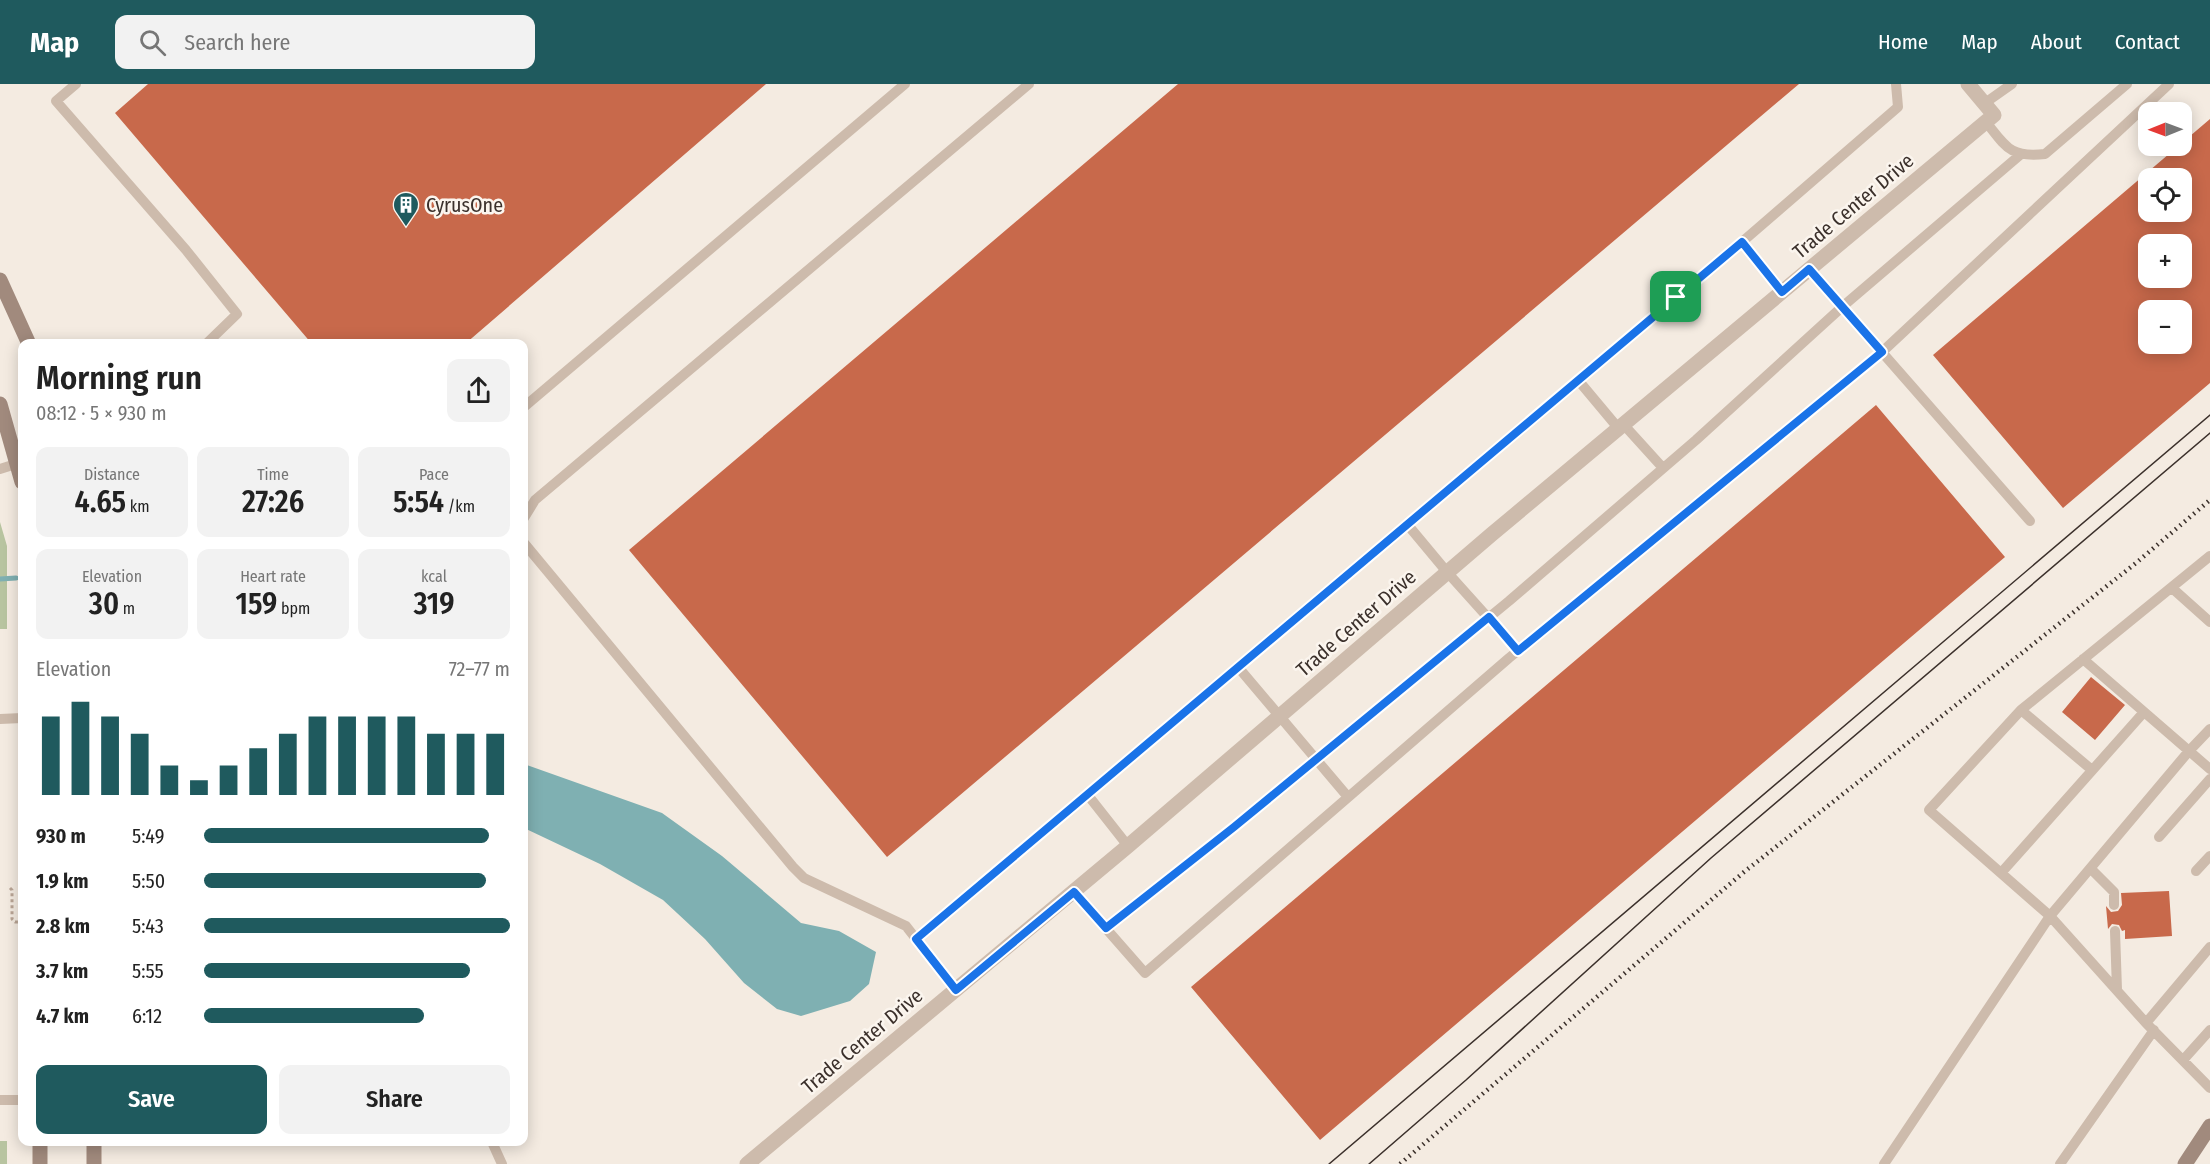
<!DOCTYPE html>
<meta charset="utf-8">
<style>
:root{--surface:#fff;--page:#f2f2f2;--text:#222;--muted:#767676;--accent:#1f5a5e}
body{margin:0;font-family:"Fira Sans Condensed",sans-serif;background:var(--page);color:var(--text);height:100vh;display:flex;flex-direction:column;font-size:22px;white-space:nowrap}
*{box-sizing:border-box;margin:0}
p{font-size:20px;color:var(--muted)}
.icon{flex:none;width:33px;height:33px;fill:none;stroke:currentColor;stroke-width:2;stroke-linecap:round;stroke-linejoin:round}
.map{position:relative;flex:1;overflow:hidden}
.details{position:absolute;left:18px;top:255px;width:510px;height:807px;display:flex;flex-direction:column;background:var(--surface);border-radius:12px;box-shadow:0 3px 15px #0003}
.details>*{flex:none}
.needle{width:39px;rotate:269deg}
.buttons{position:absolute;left:2138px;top:18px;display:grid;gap:12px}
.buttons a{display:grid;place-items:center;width:54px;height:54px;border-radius:12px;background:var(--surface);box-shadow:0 3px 15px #0003;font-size:30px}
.pin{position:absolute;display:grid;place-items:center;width:51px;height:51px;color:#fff;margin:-26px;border-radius:12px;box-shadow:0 3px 9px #0006}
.round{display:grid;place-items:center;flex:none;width:63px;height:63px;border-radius:12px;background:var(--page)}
.summary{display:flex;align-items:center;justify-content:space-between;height:102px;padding:0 18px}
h1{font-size:33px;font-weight:600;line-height:45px}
.figures{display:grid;grid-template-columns:repeat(3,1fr);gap:9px;height:102px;padding:6px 18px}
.figures div{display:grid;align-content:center;border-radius:12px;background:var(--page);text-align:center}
.figures b{font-size:30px;font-weight:600}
.figures small{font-size:16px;font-weight:400}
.figures p{font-size:16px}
.chart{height:168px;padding:12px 18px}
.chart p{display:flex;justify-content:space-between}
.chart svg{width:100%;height:108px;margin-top:6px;stroke:var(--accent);stroke-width:6}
.button{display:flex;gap:12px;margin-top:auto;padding:12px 18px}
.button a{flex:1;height:69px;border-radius:12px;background:var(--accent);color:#fff;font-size:24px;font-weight:600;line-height:69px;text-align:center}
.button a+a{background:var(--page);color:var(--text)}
ul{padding:0 18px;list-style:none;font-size:20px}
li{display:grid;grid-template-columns:96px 72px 1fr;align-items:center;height:45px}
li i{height:15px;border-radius:8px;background:var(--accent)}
header{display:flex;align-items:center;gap:36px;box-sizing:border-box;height:84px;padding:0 30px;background:var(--accent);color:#fff}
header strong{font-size:28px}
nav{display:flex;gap:33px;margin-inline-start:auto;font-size:21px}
.search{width:420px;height:54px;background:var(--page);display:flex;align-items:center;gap:15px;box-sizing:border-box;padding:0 21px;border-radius:12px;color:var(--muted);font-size:22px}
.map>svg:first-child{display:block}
</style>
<header>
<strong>Map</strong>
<div class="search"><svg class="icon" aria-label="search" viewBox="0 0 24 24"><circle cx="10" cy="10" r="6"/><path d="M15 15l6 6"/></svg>Search here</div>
<nav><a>Home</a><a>Map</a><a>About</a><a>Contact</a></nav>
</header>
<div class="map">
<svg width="2210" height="1080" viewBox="0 0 2210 1080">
<rect width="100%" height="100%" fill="#f4ebe1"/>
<path fill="#b8c4a0" d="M 0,438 L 7,462 L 7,545 L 0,545 Z
M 0,1057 L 7,1057 L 7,1080 L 0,1080 Z"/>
<path fill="#7fb0b2" d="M 524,680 L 662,729 L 722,772 L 801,839 L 839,847 L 876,868 L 869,900 L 850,917 L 801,932 L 777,925 L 744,899 L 705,855 L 663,816 L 600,780 L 524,744 Z"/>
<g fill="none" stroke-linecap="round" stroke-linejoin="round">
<path stroke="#7fb0b2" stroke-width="5" d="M 0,495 L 16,494"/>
</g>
<path fill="#c8694b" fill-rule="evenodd" d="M 148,0 L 766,0 L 465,260 L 312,260 L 115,29 Z
M 1178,0 L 1799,0 L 887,773 L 629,466 Z
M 2210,35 L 2210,299 L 2063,424 L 1933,271 ZM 2148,94 L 2181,94 L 2181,128 L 2148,128 ZM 2148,160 L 2181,160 L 2181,194 L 2148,194 ZM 2148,226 L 2181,226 L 2181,260 L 2148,260 Z
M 1876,321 L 2005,473 L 1320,1056 L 1191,903 Z
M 2091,593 L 2125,621 L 2095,656 L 2062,628 Z
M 2169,807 L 2172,852 L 2125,855 L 2125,846 L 2122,847 L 2119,841 L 2112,840 L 2108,845 L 2106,822 L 2111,828 L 2118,827 L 2122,821 L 2121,809 Z"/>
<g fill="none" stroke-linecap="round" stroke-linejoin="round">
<path stroke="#b9a596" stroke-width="3" stroke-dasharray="3 3" stroke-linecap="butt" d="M 10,804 L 12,806 L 12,835 L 15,838 L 19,838"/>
<path stroke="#cdbbac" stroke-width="10" d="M 76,0 L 56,17 L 186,166 L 237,230 L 206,260
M 1985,19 L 2012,0
M 1986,38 C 2006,63 2010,74 2045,70 L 2127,0
M 1809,185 L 2030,437
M 1782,208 L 1742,158 L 1898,23 L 1896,0
M 1578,296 L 1619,345
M 524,323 L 905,0
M 1624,341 L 1663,384
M 0,385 L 22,378
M 524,434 L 535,416 L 1029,0
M 1407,440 L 1447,488 L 1518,567
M 524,459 L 793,783 L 804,794 L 906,842 L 956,906
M 2172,504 L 2210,538
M 2083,575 L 2210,685
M 1238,583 L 1348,713
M 2021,626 L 2092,686
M 0,635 L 22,634
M 2210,645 L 2189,667 L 2050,832 L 2146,939 L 2210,1004
M 1087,710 L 1128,762
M 2159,753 L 2210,695
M 2091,785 L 2114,808 L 2114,821
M 2196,787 L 2210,772
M 2001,789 L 2144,628
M 1074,808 L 1145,889 L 1509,574 L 1882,268 L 2169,0
M 1106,844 L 1234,743 L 1509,517 L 1696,356 L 1842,223 L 2020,71
M 2115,847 L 2117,906
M 916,855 L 1742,158
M 2146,939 L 2210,863
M 2184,975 L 2210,946
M 0,1016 L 22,1016
M 492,1058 L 502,1080
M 1884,1080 L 2050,832 L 1929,726 L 2021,626 L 2210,472
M 2060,1080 L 2154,946"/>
<path stroke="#cdbbac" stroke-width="15" d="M 747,1080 L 1128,762 L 1492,450 L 1994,31 L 1968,0"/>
<path stroke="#a18a7d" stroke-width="15" d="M 0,196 L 29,260
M 0,320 L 22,398
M 94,1058 L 94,1080
M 40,1080 L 40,1058
M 2185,1080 L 2210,1042"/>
<path stroke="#3b302b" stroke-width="1.5" d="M 1329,1080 L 2210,331
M 1369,1080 L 1466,996 L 1711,774 L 2210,349"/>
<path stroke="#3b302b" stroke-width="4.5" stroke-dasharray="1.5 4.5" stroke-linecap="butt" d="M 1400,1080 L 1744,788 L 2136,479 L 2210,416"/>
</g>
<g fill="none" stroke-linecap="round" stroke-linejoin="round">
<defs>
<path id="route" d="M 1742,158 L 1782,208 L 1809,185 L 1882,268 L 1518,567 L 1489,533 L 1234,743 L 1106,844 L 1074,808 L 956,906 L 916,855 Z"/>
</defs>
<use href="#route" stroke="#fff" stroke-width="12"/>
<use href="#route" stroke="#1a73e8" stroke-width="8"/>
</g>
<defs>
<symbol id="building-pin" viewBox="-11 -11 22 30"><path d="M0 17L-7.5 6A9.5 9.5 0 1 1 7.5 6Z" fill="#1f5a5e" stroke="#fbf5ee"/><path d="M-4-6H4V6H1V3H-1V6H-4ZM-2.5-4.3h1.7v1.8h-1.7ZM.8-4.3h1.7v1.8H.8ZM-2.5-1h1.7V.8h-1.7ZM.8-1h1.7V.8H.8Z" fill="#fff"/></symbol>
</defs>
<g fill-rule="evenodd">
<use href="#building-pin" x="391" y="106" width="30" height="40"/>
</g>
<g text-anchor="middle" stroke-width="5" stroke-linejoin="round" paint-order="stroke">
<g font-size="20" fill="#3b302b" stroke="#fbf5ee" text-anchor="start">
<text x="426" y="128">CyrusOne</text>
</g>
<g font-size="20" fill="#3b302b" stroke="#fbf5ee">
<text transform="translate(1853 122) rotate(-40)" y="7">Trade Center Drive</text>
<text transform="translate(1356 539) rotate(-41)" y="7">Trade Center Drive</text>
<text transform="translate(862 957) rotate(-40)" y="7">Trade Center Drive</text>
</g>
</g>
</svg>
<div class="buttons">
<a><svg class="needle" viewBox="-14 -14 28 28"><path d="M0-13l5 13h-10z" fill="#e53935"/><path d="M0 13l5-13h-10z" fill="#767676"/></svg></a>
<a><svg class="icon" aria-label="locate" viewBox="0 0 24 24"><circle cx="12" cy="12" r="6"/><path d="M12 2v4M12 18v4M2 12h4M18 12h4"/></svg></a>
<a>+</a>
<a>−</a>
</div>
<div class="pin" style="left:1676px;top:213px;background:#1e9e55"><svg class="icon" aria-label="arrive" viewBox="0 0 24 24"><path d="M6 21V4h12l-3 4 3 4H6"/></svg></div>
<section class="details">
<div class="summary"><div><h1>Morning run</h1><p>08:12 · 5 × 930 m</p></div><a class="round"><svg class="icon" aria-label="share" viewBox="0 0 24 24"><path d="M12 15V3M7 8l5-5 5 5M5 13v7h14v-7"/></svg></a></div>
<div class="figures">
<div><p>Distance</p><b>4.65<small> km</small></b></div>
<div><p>Time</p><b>27:26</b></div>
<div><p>Pace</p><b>5:54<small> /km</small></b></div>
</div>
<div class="figures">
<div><p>Elevation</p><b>30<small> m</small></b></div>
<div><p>Heart rate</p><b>159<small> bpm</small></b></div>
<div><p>kcal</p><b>319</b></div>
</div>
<div class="chart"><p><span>Elevation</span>72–77 m</p>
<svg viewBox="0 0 160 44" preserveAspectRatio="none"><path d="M5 44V12M15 44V6M25 44V12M35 44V19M45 44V32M55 44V38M65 44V32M75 44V25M85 44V19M95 44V12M105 44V12M115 44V12M125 44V12M135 44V19M145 44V19M155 44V19"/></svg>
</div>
<ul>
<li><b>930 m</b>5:49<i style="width:93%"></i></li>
<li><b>1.9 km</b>5:50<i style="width:92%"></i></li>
<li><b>2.8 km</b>5:43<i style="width:100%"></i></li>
<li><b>3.7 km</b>5:55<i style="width:87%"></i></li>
<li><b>4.7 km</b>6:12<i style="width:72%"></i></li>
</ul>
<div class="button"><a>Save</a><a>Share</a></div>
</section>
</div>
